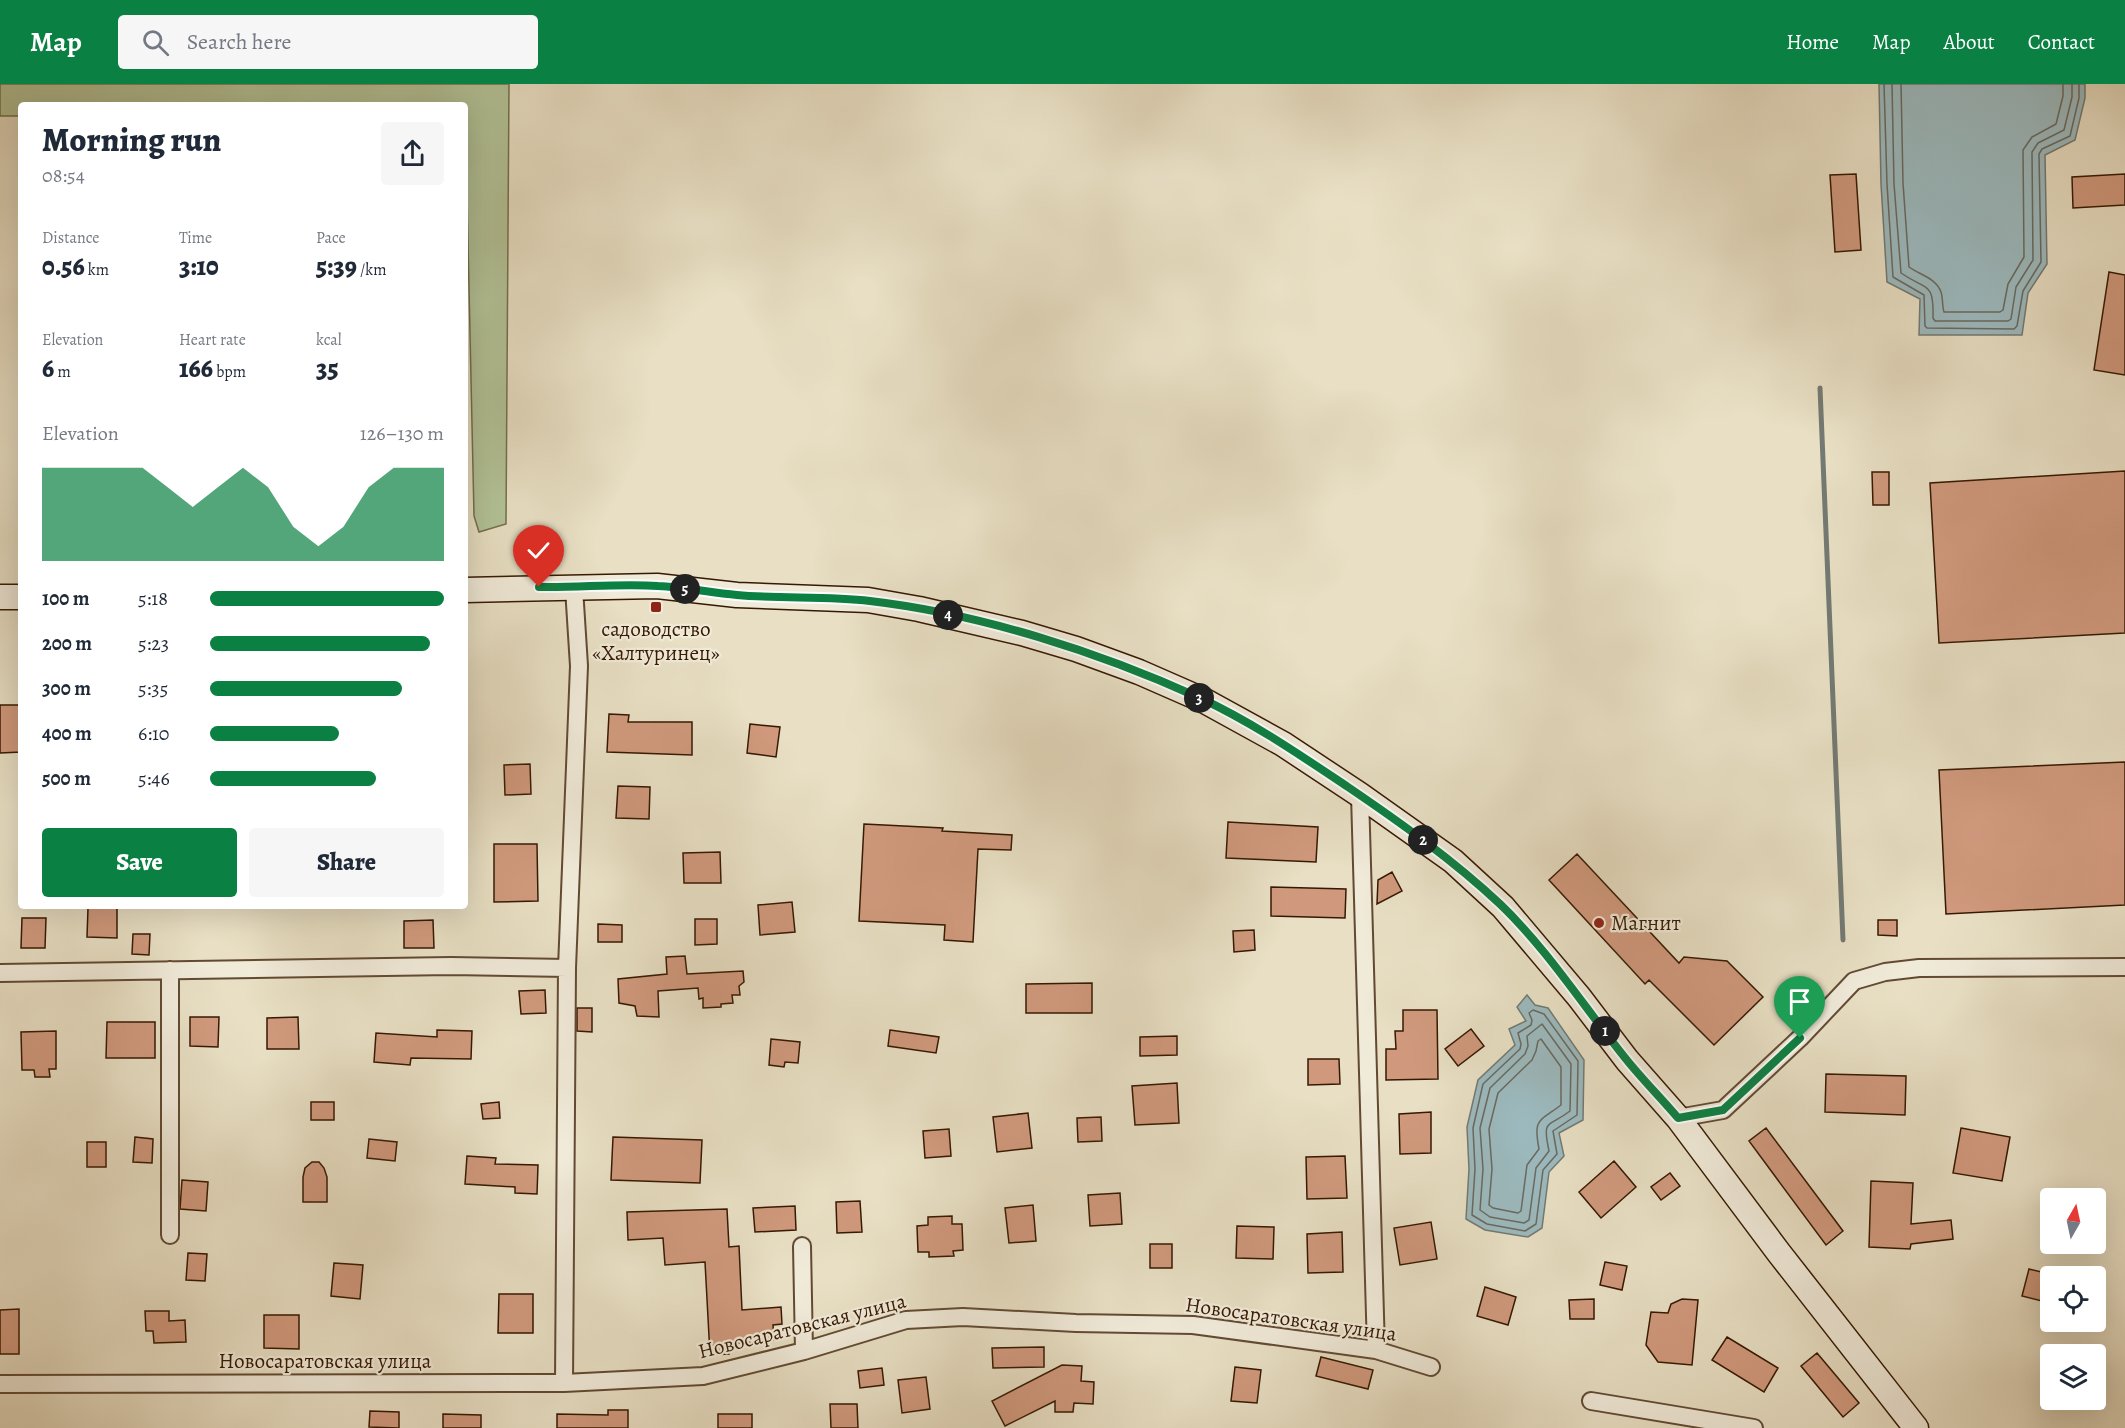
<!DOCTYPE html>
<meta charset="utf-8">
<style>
:root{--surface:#fff;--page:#f6f6f7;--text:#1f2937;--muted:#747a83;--accent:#0b8043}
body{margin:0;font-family:Alegreya,serif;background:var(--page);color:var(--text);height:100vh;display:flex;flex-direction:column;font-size:22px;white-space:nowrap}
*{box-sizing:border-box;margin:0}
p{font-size:20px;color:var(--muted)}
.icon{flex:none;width:33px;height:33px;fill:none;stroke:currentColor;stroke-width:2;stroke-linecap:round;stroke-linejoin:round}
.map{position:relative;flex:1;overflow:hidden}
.sheet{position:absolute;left:18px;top:18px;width:450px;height:807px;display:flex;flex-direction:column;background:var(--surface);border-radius:6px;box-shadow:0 6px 24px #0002}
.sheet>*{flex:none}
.needle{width:39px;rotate:9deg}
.buttons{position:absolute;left:2040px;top:1104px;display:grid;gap:12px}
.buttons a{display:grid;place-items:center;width:66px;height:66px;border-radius:6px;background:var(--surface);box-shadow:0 6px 24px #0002;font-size:30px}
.pin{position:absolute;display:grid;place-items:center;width:51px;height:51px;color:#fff;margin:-62px -26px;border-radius:50% 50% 50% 0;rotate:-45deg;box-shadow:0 0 6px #0007}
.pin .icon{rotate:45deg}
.km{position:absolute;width:30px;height:30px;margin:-15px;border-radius:50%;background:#222;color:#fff;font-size:16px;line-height:30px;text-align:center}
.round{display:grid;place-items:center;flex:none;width:63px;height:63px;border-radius:6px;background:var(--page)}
.overview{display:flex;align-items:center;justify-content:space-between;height:102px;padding:0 24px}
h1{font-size:33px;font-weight:800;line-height:45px}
.metrics{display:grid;grid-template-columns:repeat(3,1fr);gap:9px;height:102px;padding:6px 24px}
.metrics div{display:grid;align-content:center}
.metrics b{font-size:26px;font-weight:800}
.metrics small{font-size:16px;font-weight:400}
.metrics p{font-size:16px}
.chart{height:168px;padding:12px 24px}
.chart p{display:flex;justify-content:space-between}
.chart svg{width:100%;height:108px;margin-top:6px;fill:var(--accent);opacity:.7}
.action{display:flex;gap:12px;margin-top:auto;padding:12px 24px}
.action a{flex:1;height:69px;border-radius:6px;background:var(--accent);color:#fff;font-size:24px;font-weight:800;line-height:69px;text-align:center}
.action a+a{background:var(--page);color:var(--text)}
ul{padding:0 24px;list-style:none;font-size:20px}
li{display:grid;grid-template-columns:96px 72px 1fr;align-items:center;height:45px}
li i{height:15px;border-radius:8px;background:var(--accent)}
header{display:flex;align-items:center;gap:36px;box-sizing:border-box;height:84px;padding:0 30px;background:var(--accent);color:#fff}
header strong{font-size:28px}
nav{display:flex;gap:33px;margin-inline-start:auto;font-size:21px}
.search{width:420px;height:54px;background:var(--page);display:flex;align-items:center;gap:15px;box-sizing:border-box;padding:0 21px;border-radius:6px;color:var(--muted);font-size:22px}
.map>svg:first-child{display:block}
</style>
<header>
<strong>Map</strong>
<div class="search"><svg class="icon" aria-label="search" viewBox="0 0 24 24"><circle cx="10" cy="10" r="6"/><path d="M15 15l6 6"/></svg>Search here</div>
<nav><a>Home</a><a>Map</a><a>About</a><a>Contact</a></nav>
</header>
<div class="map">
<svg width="2125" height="1344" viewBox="0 0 2125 1344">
<rect width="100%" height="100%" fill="#e8dfc4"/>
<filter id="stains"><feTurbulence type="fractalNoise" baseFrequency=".00333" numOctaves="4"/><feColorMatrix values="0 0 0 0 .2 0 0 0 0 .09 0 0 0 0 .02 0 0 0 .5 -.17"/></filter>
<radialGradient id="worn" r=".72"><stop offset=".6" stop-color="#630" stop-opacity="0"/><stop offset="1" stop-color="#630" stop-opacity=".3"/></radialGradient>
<path fill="#b2c297" stroke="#746e4c" stroke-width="1.5" d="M 0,0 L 509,0 L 506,440 L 479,448 L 474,432 L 465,21 L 21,21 L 21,32 L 0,32 Z"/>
<path fill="#9cbabf" stroke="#737a73" stroke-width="1.5" d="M 1879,0 L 2085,0 L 2085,14 L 2075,56 L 2045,71 L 2047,180 L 2028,209 L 2022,251 L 1919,251 L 1920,215 L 1887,198 L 1881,100 Z
M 1527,911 L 1535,921 L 1548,924 L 1584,976 L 1583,1036 L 1559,1049 L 1564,1072 L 1549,1088 L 1542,1144 L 1528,1153 L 1485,1146 L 1466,1135 L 1469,1085 L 1467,1043 L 1478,996 L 1515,961 L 1509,945 L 1526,937 L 1517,923 Z"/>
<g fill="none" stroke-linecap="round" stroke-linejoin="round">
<path stroke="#696a60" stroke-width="1.5" d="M 1884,0 L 1887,100 L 1893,193 L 1924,211 L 1925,242 L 1927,244 L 2014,245 L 2017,242 L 2023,207 L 2041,178 L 2039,70 L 2042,65 L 2070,52 L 2079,14 L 2079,0
M 1892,0 L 1894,100 L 1901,189 C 1927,207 1934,197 1933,234 L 1935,237 L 2008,237 L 2011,235 L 2016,203 L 2033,176 L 2032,68 L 2038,59 L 2064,46 L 2072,13 L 2072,0
M 1901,0 L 1903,99 L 1909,183 C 1920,191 1936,194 1941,208 C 1943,214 1942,222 1944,228 L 2000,228 L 2003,226 L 2008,200 L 2024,173 L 2023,66 L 2032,53 L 2056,40 L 2063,12 L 2063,0
M 1533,926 L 1544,930 L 1578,977 L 1577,1031 L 1553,1047 L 1557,1070 L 1543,1086 L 1536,1140 L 1525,1147 L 1487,1140 L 1472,1131 L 1475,1085 L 1473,1044 L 1483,1000 L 1520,965 L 1521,960 L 1518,949 L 1531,941 L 1532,936 L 1529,929 Z
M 1542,940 L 1571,980 L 1570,1027 C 1548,1044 1542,1034 1549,1067 L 1536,1084 L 1529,1136 L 1524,1139 L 1490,1133 L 1480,1126 L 1483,1085 L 1480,1044 L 1490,1004 L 1525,970 L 1528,962 L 1527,952 Z
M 1541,955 L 1561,983 L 1561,1021 C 1539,1038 1533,1034 1539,1065 L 1527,1081 L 1521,1127 L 1518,1129 L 1493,1124 L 1489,1121 L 1492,1085 L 1489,1045 L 1498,1009 L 1532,976 L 1536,967 L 1538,957 Z"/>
<path stroke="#737a73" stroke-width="5" d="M 1820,304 L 1843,856"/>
</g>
<path fill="#d0997d" stroke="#361902" stroke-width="1.5" d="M 1856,90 L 1861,166 L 1835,168 L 1830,91 Z
M 2125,90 L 2125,121 L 2073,124 L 2072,93 Z
M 2109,188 L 2125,191 L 2125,291 L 2094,286 Z
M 2125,387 L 2125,549 L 1939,559 L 1930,399 Z
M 1872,388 L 1889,388 L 1889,421 L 1873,421 Z
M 0,621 L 21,621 L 21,668 L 0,669 Z
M 609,630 L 629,631 L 628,638 L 692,638 L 692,671 L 607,668 Z
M 750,640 L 780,643 L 776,673 L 747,669 Z
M 2125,678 L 2125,821 L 1946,830 L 1939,686 Z
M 530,680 L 531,710 L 505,711 L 504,681 Z
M 618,702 L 650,703 L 649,735 L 616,734 Z
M 1228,738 L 1318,743 L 1316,778 L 1226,774 Z
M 864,740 L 943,744 L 942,747 L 1012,751 L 1011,766 L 978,765 L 973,858 L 944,856 L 945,841 L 859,837 Z
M 494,760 L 537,760 L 538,817 L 494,818 Z
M 720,768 L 721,799 L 684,799 L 683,769 Z
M 1577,770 L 1679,879 L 1684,873 L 1727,877 L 1763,913 L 1714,961 L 1649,896 L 1645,900 L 1549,796 Z
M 1392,788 L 1402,807 L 1377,820 L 1378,796 Z
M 1271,803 L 1346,805 L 1345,834 L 1271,832 Z
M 792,818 L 795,848 L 760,851 L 758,821 Z
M 88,824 L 117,824 L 117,854 L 87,853 Z
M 22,834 L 46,834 L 45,864 L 21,864 Z
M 695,835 L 717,835 L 717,860 L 695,861 Z
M 433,836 L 434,864 L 404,864 L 404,837 Z
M 1878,836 L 1897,836 L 1897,852 L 1878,851 Z
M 598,840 L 622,841 L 622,858 L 598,858 Z
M 1254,846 L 1255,866 L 1234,868 L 1233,847 Z
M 133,850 L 150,850 L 149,871 L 132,870 Z
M 685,872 L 687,890 L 743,887 L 744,898 L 739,902 L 740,911 L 732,911 L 733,919 L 721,920 L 721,923 L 703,924 L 703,914 L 699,915 L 698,904 L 658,907 L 659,933 L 637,932 L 635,922 L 619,919 L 618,895 L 667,890 L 666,873 Z
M 1092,899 L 1092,929 L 1026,929 L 1026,900 Z
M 545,906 L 546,929 L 521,930 L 519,907 Z
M 577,924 L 592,924 L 592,948 L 577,947 Z
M 1403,926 L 1437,926 L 1438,995 L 1386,996 L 1386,965 L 1396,965 L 1395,947 L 1403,947 Z
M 190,933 L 219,933 L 218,963 L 190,962 Z
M 298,933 L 299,965 L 267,965 L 267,934 Z
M 107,938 L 155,938 L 155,974 L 106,974 Z
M 1471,945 L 1484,962 L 1458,982 L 1445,965 Z
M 437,946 L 472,947 L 471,975 L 411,974 L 410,981 L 374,978 L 376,949 L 437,953 Z
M 890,946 L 939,953 L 936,969 L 888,962 Z
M 56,947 L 56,985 L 49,985 L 50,993 L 35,993 L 34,986 L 22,986 L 21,948 Z
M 1177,952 L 1177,971 L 1140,972 L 1140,953 Z
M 771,955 L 800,958 L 798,979 L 785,978 L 784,983 L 769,981 Z
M 1308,975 L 1339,975 L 1340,1000 L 1308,1001 Z
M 1826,990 L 1906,992 L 1905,1031 L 1825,1028 Z
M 1177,999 L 1179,1039 L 1135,1041 L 1132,1002 Z
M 311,1018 L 334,1018 L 334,1036 L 311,1036 Z
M 499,1018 L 500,1034 L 483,1035 L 481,1020 Z
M 1431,1028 L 1431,1069 L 1400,1070 L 1399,1030 Z
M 1028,1029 L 1032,1064 L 997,1068 L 993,1033 Z
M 1101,1033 L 1102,1057 L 1078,1058 L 1077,1034 Z
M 1766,1044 L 1843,1147 L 1826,1161 L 1749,1057 Z
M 1961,1044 L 2010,1053 L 2002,1097 L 1953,1089 Z
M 949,1045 L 951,1072 L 925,1074 L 923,1047 Z
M 135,1053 L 153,1055 L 152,1079 L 133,1078 Z
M 613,1053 L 702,1056 L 700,1099 L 611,1096 Z
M 369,1055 L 397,1058 L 395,1077 L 367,1074 Z
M 87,1058 L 106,1058 L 106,1083 L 87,1083 Z
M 467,1072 L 496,1074 L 495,1080 L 538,1081 L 537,1110 L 515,1109 L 515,1103 L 465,1100 Z
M 1345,1072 L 1347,1114 L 1307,1115 L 1306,1073 Z
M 1614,1077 L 1636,1103 L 1601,1134 L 1579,1108 Z
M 312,1078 L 319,1078 L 324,1084 L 327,1093 L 327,1118 L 303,1118 L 303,1093 L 305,1084 Z
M 1670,1089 L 1680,1102 L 1661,1116 L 1651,1103 Z
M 182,1096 L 208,1098 L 206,1127 L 180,1125 Z
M 1871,1097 L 1913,1099 L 1911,1140 L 1951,1136 L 1953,1155 L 1911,1160 L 1910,1165 L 1869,1163 Z
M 1120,1109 L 1122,1140 L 1090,1142 L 1088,1111 Z
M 860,1117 L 862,1148 L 837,1149 L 836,1118 Z
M 1033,1121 L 1036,1157 L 1009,1159 L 1005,1124 Z
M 795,1122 L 796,1146 L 755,1148 L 753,1124 Z
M 727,1125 L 729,1163 L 739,1162 L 742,1226 L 781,1223 L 782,1240 L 773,1241 L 774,1256 L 728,1260 L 729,1270 L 710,1271 L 705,1178 L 665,1181 L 663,1154 L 628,1156 L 627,1128 Z
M 952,1132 L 952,1140 L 962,1140 L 963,1166 L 953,1167 L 954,1172 L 929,1173 L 929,1168 L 918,1168 L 917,1142 L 928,1141 L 928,1133 Z
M 1431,1138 L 1437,1175 L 1400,1181 L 1394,1144 Z
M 1237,1142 L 1274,1143 L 1273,1175 L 1236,1174 Z
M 1342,1148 L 1343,1188 L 1308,1189 L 1307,1150 Z
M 1150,1160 L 1172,1160 L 1172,1184 L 1150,1184 Z
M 188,1169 L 207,1170 L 205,1197 L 186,1196 Z
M 1605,1178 L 1627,1182 L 1622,1206 L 1600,1201 Z
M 334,1179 L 363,1181 L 360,1215 L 331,1212 Z
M 2029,1185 L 2050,1190 L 2050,1219 L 2022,1212 Z
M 1485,1203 L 1516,1213 L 1508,1241 L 1477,1232 Z
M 499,1210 L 533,1210 L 533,1249 L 498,1249 Z
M 1594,1215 L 1594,1235 L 1570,1235 L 1569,1216 Z
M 1682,1215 L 1698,1216 L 1692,1281 L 1658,1278 L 1646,1261 L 1651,1228 L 1668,1229 L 1671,1220 Z
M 19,1225 L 19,1270 L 0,1270 L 0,1226 Z
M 145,1227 L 169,1227 L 169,1237 L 185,1236 L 186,1258 L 154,1259 L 153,1247 L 146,1247 Z
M 264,1231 L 299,1231 L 299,1265 L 264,1264 Z
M 1727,1253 L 1778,1284 L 1764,1308 L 1712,1276 Z
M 1044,1263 L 1044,1283 L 993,1284 L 992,1264 Z
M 1817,1269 L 1859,1319 L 1843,1333 L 1801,1282 Z
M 1321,1273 L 1373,1286 L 1368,1305 L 1316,1292 Z
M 1062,1281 L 1082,1282 L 1081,1297 L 1094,1298 L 1093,1320 L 1074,1319 L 1073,1328 L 1055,1328 L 1055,1317 L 1005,1342 L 992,1317 Z
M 1235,1283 L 1261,1286 L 1257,1319 L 1231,1317 Z
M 882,1284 L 884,1301 L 860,1304 L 858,1287 Z
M 926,1293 L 930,1325 L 902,1329 L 898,1296 Z
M 830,1320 L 857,1320 L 858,1344 L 831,1344 Z
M 608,1326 L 628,1326 L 628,1344 L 557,1344 L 557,1330 L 608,1331 Z
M 370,1327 L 399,1328 L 399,1344 L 369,1343 Z
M 443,1330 L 481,1331 L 481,1344 L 443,1344 Z
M 718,1330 L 752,1330 L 752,1344 L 718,1344 Z"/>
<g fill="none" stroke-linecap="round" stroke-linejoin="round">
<defs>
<path id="street" d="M 1360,711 L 1376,1266
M 0,889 L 451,882 L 567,884
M 1678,1034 L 1723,1026 L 1800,954 L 1854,897 L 1885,888 L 1919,884 L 2125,883
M 170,1151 L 170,886
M 802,1162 L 804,1267
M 564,1299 L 567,884 L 579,582 L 574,504
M 0,1300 L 564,1299 L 703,1292 L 804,1267 L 906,1236 L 963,1233 L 1076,1239 L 1193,1241 L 1376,1266 L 1431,1283
M 1591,1317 L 1754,1344"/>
<path id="secondary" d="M 465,506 L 657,502 L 737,511 L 868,516 L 919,525 L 1022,549 L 1076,565 L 1139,588 L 1203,616 L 1283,660 L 1360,711 L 1453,777 L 1503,823 L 1579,913 L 1627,976 L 1678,1034 L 1779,1169 L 1916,1344
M 0,513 L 21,513"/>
</defs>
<use href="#street" stroke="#624a32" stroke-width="20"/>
<use href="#secondary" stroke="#361902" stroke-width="27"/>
<use href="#street" stroke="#f0ead9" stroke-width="16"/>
<use href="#secondary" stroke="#f0ead9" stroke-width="24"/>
</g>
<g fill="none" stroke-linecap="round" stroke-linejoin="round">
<defs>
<path id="route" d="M 539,503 C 579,504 619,499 658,502 C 685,503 711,509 737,511 C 781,515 826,512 870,517 C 981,530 1099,568 1200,614 C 1252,638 1300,671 1348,703 C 1401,739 1453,776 1500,820 C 1548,866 1584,923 1626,975 C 1642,995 1661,1014 1678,1034 L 1723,1026 L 1800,954"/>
</defs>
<use href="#route" stroke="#fff" stroke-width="12"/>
<use href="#route" stroke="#0b8043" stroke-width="8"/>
</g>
<g fill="#8f2418" stroke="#f0ead9" stroke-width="2">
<rect x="650" y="517" width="12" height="12" rx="3"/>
<circle cx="1599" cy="839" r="6"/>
</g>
<g text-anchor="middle" stroke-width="4.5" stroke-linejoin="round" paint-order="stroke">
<g font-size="21" fill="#361902" stroke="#f0ead9">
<text x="656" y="552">садоводство<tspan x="656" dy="24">«Халтуринец»</tspan></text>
<text x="1611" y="846" text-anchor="start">Магнит</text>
</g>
<g font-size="21" fill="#361902" stroke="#f0ead9">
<text transform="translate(1291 1235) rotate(8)" y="7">Новосаратовская улица</text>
<text transform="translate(802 1242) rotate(-14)" y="7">Новосаратовская улица</text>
<text x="325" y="1284">Новосаратовская улица</text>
</g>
</g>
<rect width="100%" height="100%" filter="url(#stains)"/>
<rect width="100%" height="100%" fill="url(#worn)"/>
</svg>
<div class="buttons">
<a><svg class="needle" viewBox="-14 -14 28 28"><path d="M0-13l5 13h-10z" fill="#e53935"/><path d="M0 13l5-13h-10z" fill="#747a83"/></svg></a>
<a><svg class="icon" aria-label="locate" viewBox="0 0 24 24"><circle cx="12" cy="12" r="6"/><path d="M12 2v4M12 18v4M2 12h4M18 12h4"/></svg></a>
<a><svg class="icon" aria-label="layers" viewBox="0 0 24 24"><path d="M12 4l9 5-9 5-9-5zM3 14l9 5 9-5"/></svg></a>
</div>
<div class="pin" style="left:1800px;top:954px;background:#1e9e55"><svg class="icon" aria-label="arrive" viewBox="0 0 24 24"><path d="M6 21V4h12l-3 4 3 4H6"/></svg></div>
<div class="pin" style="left:539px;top:503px;background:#d93025"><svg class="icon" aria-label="check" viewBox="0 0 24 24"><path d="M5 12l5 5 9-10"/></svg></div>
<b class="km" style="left:1605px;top:947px">1</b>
<b class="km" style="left:1423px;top:756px">2</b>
<b class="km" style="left:1199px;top:614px">3</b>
<b class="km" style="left:948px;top:531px">4</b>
<b class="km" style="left:685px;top:505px">5</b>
<section class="sheet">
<div class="overview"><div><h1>Morning run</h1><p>08:54</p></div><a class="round"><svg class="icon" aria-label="share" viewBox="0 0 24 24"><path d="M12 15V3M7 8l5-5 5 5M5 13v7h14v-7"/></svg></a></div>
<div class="metrics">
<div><p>Distance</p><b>0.56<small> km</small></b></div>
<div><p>Time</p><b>3:10</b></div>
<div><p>Pace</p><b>5:39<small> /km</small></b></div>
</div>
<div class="metrics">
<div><p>Elevation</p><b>6<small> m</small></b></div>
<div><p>Heart rate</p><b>166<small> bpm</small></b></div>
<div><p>kcal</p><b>35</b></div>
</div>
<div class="chart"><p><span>Elevation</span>126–130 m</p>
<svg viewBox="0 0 160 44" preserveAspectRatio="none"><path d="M0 44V6L10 6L20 6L30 6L40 6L50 14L60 22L70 14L80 6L90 14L100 30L110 38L120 30L130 14L140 6L150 6L160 6V44z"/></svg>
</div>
<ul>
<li><b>100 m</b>5:18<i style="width:100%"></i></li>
<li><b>200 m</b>5:23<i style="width:94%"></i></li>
<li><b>300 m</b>5:35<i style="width:82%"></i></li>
<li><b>400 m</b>6:10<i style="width:55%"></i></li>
<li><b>500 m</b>5:46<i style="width:71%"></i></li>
</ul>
<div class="action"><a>Save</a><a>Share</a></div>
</section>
</div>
